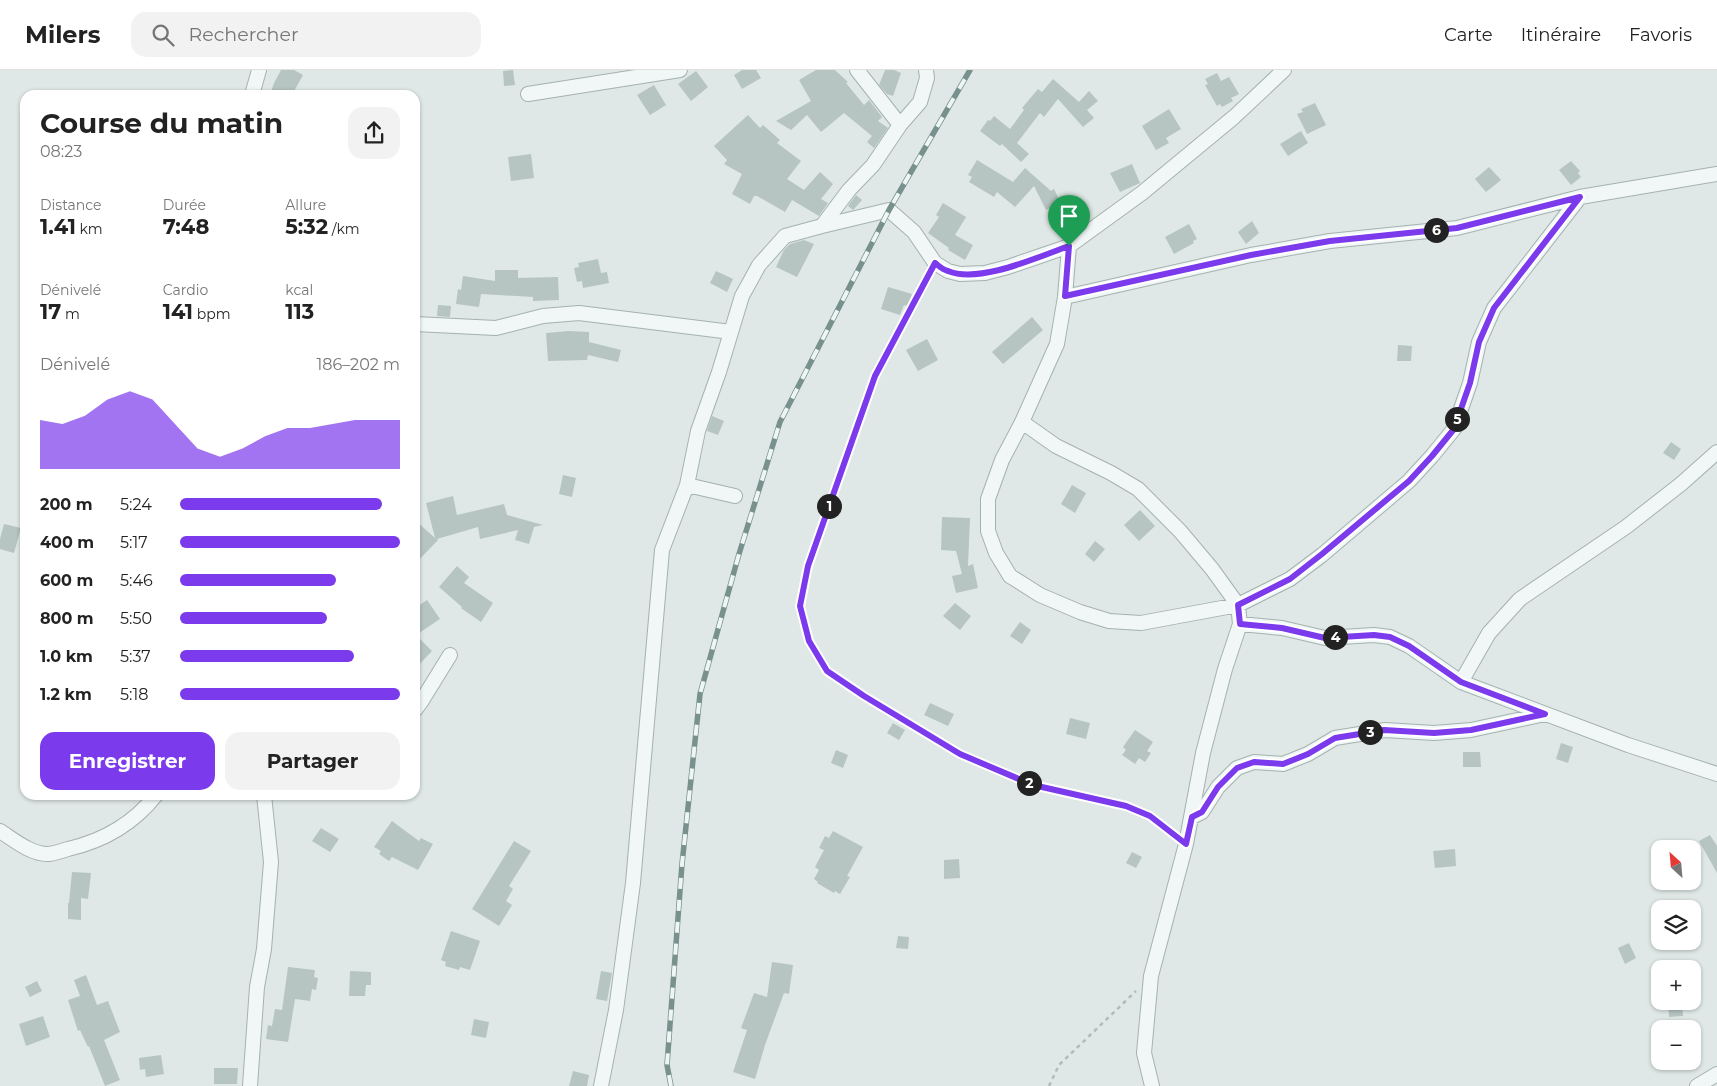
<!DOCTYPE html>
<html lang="fr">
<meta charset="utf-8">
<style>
:root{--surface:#fff;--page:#f2f2f2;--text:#222;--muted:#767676;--line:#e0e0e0;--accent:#7c3aed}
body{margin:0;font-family:Montserrat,sans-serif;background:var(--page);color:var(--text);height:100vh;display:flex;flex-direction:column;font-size:19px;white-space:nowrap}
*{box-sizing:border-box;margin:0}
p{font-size:16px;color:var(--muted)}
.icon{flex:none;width:28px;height:28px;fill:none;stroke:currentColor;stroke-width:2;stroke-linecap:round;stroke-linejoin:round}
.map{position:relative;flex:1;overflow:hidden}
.details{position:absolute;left:20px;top:20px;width:400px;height:710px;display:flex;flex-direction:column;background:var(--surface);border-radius:15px;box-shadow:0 1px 4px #0004}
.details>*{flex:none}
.needle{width:32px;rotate:334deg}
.fabs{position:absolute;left:1651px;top:770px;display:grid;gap:10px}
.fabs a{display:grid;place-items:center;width:50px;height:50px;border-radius:10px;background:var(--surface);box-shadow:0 1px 4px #0004;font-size:25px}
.pin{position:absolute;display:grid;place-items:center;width:42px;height:42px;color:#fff;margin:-51px -21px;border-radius:50% 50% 50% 0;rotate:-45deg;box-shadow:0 0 5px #0007}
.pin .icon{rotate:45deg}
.km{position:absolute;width:25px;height:25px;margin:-12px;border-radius:50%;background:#222;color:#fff;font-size:14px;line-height:25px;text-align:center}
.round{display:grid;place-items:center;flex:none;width:52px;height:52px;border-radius:15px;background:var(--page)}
.headline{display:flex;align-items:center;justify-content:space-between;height:85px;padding:0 20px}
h1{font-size:28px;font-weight:700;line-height:38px}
.figures{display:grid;grid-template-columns:repeat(3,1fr);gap:8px;height:85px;padding:5px 20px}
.figures div{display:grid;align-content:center}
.figures b{font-size:21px;font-weight:700}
.figures small{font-size:14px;font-weight:400}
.figures p{font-size:14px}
.chart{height:140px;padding:10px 20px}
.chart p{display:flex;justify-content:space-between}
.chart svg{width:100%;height:90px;margin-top:5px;fill:var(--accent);opacity:.7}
.action{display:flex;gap:10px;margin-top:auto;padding:10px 20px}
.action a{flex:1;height:58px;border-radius:15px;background:var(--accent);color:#fff;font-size:20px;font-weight:700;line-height:58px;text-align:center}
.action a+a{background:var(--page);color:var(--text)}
ul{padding:0 20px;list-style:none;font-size:16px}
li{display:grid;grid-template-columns:80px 60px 1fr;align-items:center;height:38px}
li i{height:12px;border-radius:6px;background:var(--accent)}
header{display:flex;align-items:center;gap:30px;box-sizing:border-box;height:70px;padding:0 25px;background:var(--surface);border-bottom:1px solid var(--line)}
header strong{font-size:24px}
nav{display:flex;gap:28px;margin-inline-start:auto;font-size:18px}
.search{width:350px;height:45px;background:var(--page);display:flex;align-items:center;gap:12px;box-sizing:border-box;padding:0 18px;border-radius:15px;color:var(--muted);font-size:19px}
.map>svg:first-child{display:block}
</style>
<header>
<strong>Milers</strong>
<div class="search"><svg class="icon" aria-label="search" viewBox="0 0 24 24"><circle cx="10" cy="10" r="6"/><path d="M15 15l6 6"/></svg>Rechercher</div>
<nav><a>Carte</a><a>Itinéraire</a><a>Favoris</a></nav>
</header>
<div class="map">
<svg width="1717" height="1016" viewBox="0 0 1717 1016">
<rect width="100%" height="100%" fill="#dfe8e6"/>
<path fill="#b6c5c2" d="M 281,0 L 294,0 L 303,5 L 292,25 L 270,25 L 274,13 Z
M 513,0 L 515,15 L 504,16 L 503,1 Z
M 742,0 L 756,0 L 761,8 L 742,19 L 734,5 Z
M 816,0 L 835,0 L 848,12 L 846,13 L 864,35 L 869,30 L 882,47 L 878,51 L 888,58 L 874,78 L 867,72 L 872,66 L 844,43 L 821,62 L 807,45 L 791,60 L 776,51 L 811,31 L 799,10 Z
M 885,0 L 894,0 L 901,3 L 893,26 L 887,24 L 879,15 Z
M 696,1 L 708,17 L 691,31 L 678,14 Z
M 1217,3 L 1221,11 L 1229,7 L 1239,24 L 1231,28 L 1233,31 L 1222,37 L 1220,34 L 1217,36 L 1205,15 L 1208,14 L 1205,9 Z
M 1053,9 L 1079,32 L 1089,21 L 1098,31 L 1087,40 L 1094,48 L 1083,57 L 1058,29 L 1044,47 L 1040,43 L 1017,73 L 1029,84 L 1021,92 L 1002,74 L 1000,76 L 980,61 L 988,50 L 990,51 L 994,46 L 1010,59 L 1024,40 L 1022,38 L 1038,19 L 1042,22 Z
M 654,15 L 666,35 L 650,45 L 637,25 Z
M 1315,33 L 1326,55 L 1307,64 L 1297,44 L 1303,42 L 1301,39 Z
M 1169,39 L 1181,59 L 1166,68 L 1169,73 L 1156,80 L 1142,56 Z
M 748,45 L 760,58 L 763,55 L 780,70 L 777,73 L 801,91 L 787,109 L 804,120 L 820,102 L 833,114 L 821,129 L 828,133 L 819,146 L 792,130 L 785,142 L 757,126 L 754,126 L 750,134 L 732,124 L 742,104 L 724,94 L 727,90 L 714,76 Z
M 1301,61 L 1308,73 L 1288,86 L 1280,74 Z
M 531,84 L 534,108 L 511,111 L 508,87 Z
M 977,90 L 1013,112 L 1025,98 L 1051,121 L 1054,119 L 1064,139 L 1053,145 L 1050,138 L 1046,140 L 1034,116 L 1015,137 L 997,122 L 994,127 L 969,112 L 972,107 L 968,105 Z
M 1571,91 L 1580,101 L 1578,103 L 1581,107 L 1571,115 L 1559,100 Z
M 1132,94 L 1140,113 L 1120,122 L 1110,103 Z
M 1489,97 L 1501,110 L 1486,122 L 1475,109 Z
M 856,125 L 862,130 L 853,140 L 848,136 Z
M 943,133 L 966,147 L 955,165 L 973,175 L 965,190 L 948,180 L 949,178 L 928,163 L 939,147 L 936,145 Z
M 1252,151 L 1259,163 L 1246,174 L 1238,162 Z
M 1189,154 L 1197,169 L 1193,171 L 1194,173 L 1174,184 L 1165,167 Z
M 804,170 L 814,174 L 797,207 L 776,197 L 784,180 L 790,174 Z
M 598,189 L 601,203 L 607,202 L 609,213 L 583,218 L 582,211 L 577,212 L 574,198 L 579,197 L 578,193 Z
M 495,200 L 518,200 L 518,208 L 558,207 L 559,230 L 533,231 L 533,227 L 481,224 L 479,237 L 456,234 L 458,219 L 461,220 L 463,206 L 495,211 Z
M 716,201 L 733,209 L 727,222 L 710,213 Z
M 888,217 L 912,224 L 907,236 L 904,235 L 900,245 L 881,239 Z
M 438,235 L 451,236 L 450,247 L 437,246 Z
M 1032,247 L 1043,260 L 1003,294 L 992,282 Z
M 569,261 L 589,262 L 589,272 L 621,280 L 618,292 L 588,285 L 587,290 L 548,291 L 546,263 Z
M 927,269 L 938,290 L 918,301 L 906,280 Z
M 1398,275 L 1412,276 L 1411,291 L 1397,291 Z
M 712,346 L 724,351 L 718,365 L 707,361 Z
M 1671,372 L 1681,379 L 1674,390 L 1663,383 Z
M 563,405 L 576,408 L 572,427 L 559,424 Z
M 1072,415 L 1086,423 L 1075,443 L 1061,434 Z
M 453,426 L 457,445 L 504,434 L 507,445 L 543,455 L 534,457 L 529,474 L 515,470 L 518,460 L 480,469 L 478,457 L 437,469 L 438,470 L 415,494 L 415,450 L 435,468 L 426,433 Z
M 1140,440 L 1155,456 L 1139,471 L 1124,455 Z
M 942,447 L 970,448 L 968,496 L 973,494 L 978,518 L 956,523 L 952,506 L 962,504 L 956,481 L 941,480 Z
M 4,454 L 21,458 L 14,483 L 0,479 L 0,469 Z
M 1095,471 L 1105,479 L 1094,492 L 1085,484 Z
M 457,496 L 469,507 L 464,513 L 493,533 L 481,552 L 461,538 L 462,537 L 439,517 Z
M 427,530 L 440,549 L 416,565 L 432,581 L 415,599 L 415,538 Z
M 955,533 L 971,546 L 960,560 L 943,546 Z
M 1020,552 L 1031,560 L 1022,574 L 1010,566 Z
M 930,633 L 954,644 L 948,656 L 924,645 Z
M 1070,648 L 1090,653 L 1086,669 L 1066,664 Z
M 893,653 L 905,660 L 899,670 L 887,663 Z
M 1135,660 L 1153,672 L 1147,681 L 1151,683 L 1145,692 L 1139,688 L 1135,694 L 1122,685 L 1126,680 L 1123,677 Z
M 1561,673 L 1573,677 L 1568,693 L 1556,689 Z
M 836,680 L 848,685 L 843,698 L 831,693 Z
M 1463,682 L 1480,682 L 1481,697 L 1463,697 Z
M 392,751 L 419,771 L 421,768 L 433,774 L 418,800 L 392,787 L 389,791 L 379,784 L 381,781 L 374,777 Z
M 321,758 L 339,769 L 330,782 L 312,771 Z
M 833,761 L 863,777 L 847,806 L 850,807 L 840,824 L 835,821 L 834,823 L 817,813 L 818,812 L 814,809 L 819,800 L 815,797 L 824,780 L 819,778 L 825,766 L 829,768 Z
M 1710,765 L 1717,776 L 1717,803 L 1699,771 Z
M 514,771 L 531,781 L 509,816 L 513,819 L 506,831 L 512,835 L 499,856 L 472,839 Z
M 1455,779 L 1456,796 L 1435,798 L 1433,781 Z
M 1132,782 L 1142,787 L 1136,798 L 1126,793 Z
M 959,789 L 960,808 L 944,809 L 944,790 Z
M 72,802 L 91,803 L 88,829 L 81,828 L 81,850 L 68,849 L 68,833 L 69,833 Z
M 451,861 L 480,871 L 470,900 L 460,897 L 459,900 L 445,896 L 446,892 L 441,890 Z
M 898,866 L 909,867 L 908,879 L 896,878 Z
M 1629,873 L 1636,888 L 1625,894 L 1618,878 Z
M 772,892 L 793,895 L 789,924 L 784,923 L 765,975 L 755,1009 L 733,1002 L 747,960 L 741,958 L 754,923 L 767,927 Z
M 288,897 L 315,900 L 314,907 L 318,908 L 316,920 L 312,919 L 310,931 L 295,929 L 288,972 L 266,969 L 268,955 L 272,956 L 275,939 L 282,940 Z
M 350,901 L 371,902 L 371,915 L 366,915 L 365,926 L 349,926 Z
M 601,901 L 612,903 L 607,931 L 596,929 Z
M 86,905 L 97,935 L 108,931 L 120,962 L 104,970 L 120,1010 L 105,1016 L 89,976 L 88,977 L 80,960 L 78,961 L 68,930 L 80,926 L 74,910 Z
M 37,911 L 42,921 L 30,927 L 25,917 Z
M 1668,931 L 1682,931 L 1683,946 L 1669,947 Z
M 43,946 L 50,967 L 26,976 L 19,954 Z
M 474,949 L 489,952 L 486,968 L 471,965 Z
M 161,985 L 164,1004 L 146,1007 L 145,999 L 140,1000 L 139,988 Z
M 214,998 L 238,998 L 237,1014 L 214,1014 Z
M 573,1001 L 589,1005 L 587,1016 L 569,1016 Z"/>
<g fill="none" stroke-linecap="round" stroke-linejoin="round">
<defs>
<path id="minor" d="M 857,0 L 900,55
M 528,24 L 680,0
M 252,25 L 259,0
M 822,156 L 889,140 L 914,162 L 935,193 L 948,201 L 960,204 L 985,203 L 1008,197 L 1069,176 L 1142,123 L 1234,47 L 1284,0
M 1069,176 L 1065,227 L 1057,274 L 1022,352 L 1002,390 L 988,429 L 988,461 L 996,483 L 1010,506 L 1040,525 L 1080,542 L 1109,551 L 1141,553 L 1238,535 L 1290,509 L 1322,485 L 1409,411 L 1432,386 L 1454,359 L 1470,313 L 1479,272 L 1494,238 L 1580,127
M 1065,227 L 1251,185 L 1330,171 L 1457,158 L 1580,127 L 1717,104
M 415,254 L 496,258 L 543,246 L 579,243 L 731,262
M 1022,352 L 1056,376 L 1111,403 L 1138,419 L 1180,461 L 1212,499 L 1238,535 L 1240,554 L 1225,599 L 1203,683 L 1186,774 L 1151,906 L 1144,983 L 1152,1016
M 687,415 L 735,426
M 1240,554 L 1282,558 L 1325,568 L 1374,565 L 1390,567 L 1409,576 L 1461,612 L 1628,675 L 1717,704
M 1461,612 L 1489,563 L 1520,529 L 1626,457 L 1681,414 L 1717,382
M 415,640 L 421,632 L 450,585
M 1192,747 L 1202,742 L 1218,717 L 1237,698 L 1254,692 L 1283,694 L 1308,684 L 1335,668 L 1385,660 L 1434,663 L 1471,660 L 1545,644
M 0,761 C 14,770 32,785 49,784 C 55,783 62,781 68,779 C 103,771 134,753 156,725
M 250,1016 L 257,917 L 264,879 L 271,792 L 264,725
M 601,1016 L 616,940 L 633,813 L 662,480 L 687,415 L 698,361 L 719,302 L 742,226 L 759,195 L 785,166 L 822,156 L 849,120 L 873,95 L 900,55 L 920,32 L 927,8 L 926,0
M 1697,1016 L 1717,1004"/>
</defs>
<use href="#minor" stroke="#a4b2af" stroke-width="16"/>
<path stroke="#b1bbba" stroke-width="2.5" stroke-dasharray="4 4" stroke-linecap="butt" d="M 929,203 L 875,306 L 808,496 L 800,536 L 809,571 L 827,601 L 864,626 L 960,684 L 1033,715 L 1126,736 L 1150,746 L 1173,765
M 1049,1016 L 1059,995 L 1136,921"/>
<use href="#minor" stroke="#f1f6f6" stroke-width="14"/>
<defs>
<path id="rail" d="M 671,1016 L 667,995 L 682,794 L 700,624 L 739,484 L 780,352 L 889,140 L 970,0"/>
</defs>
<use href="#rail" stroke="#78918d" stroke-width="5.5"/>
<use href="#rail" stroke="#eef6f4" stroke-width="4" stroke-dasharray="11" stroke-linecap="butt"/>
</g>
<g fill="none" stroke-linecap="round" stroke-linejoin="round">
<defs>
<path id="route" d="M 1580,127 L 1494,238 L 1479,272 L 1470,313 L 1454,359 L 1432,386 L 1409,411 L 1322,484 L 1290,509 L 1238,535 L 1240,554 L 1282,558 L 1325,568 L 1374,565 L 1390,567 L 1409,576 L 1461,612 L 1545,644 L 1471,660 L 1434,663 L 1384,660 L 1335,668 L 1308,684 L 1283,694 L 1254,692 L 1237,698 L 1218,717 L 1202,742 L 1192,747 L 1186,774 L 1150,746 L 1126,736 L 1033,715 L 960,684 L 864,626 L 827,601 L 809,571 L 800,536 L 808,496 L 875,306 L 935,193 C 939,196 943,200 948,201 C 979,214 1038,187 1069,176 L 1065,226 L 1251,185 L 1330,171 L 1457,158 Z"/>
</defs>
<use href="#route" stroke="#fff" stroke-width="10"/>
<use href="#route" stroke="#7c3aed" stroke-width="6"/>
</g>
</svg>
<div class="fabs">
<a><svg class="needle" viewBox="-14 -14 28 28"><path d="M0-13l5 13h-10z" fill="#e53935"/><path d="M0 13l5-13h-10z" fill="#767676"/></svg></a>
<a><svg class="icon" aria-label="layers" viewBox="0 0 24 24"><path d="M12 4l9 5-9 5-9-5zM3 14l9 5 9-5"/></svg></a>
<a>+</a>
<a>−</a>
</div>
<div class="pin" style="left:1069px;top:176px;background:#1e9e55"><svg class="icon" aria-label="arrive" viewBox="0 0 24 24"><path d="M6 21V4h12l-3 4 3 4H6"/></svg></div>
<b class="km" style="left:829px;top:436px">1</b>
<b class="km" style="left:1029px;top:713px">2</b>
<b class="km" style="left:1370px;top:662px">3</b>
<b class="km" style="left:1335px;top:567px">4</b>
<b class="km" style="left:1457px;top:349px">5</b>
<b class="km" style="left:1436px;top:160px">6</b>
<section class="details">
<div class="headline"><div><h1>Course du matin</h1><p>08:23</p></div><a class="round"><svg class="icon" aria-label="share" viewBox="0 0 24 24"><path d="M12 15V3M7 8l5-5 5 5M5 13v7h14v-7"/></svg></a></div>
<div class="figures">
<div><p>Distance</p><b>1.41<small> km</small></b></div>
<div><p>Durée</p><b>7:48</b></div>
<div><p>Allure</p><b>5:32<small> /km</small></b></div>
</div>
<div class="figures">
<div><p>Dénivelé</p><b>17<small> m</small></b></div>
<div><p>Cardio</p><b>141<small> bpm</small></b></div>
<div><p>kcal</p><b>113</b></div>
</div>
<div class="chart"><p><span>Dénivelé</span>186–202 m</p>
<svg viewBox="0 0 160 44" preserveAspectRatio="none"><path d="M0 44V20L10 22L20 18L30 10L40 6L50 10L60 22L70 34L80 38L90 34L100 28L110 24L120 24L130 22L140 20L150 20L160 20V44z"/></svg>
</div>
<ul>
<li><b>200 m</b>5:24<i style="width:92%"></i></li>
<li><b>400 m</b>5:17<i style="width:100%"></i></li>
<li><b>600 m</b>5:46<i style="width:71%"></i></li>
<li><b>800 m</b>5:50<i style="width:67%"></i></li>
<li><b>1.0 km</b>5:37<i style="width:79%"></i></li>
<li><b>1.2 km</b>5:18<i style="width:100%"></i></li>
</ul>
<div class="action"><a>Enregistrer</a><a>Partager</a></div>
</section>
</div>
